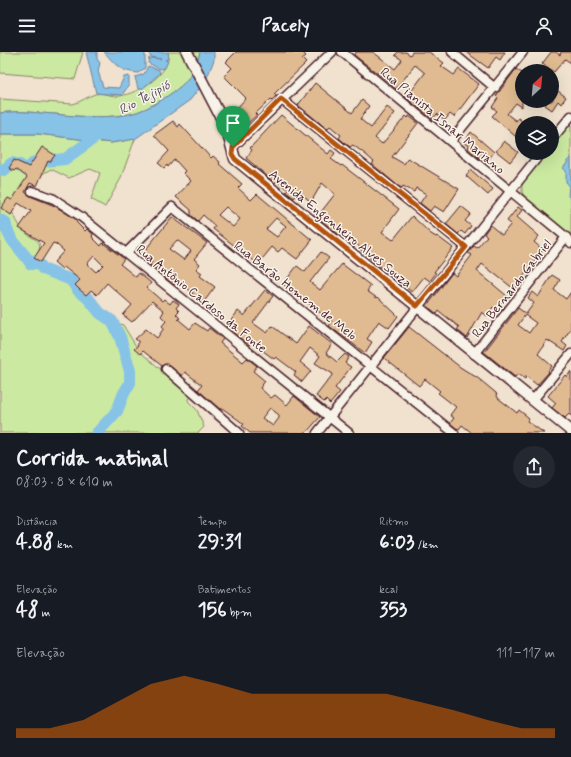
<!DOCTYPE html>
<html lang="pt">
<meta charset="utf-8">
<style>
:root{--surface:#171b24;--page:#242831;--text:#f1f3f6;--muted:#9ea1a6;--accent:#b45309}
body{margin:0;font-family:Mynerve,sans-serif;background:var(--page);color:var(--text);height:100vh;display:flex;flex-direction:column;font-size:15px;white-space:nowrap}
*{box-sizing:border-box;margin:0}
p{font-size:13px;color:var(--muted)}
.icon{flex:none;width:22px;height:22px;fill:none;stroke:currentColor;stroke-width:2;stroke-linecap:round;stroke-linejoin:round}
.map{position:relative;height:381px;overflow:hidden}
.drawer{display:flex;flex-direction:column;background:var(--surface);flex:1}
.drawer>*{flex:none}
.needle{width:26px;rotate:26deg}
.buttons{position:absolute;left:515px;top:12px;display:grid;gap:8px}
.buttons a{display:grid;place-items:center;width:44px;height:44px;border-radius:50%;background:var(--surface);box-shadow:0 4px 16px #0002;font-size:20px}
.pin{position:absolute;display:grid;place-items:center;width:34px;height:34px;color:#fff;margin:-41px -17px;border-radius:50% 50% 50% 0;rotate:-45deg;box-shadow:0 0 4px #0007}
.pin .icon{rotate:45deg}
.round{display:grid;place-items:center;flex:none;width:42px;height:42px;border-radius:21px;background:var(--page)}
.head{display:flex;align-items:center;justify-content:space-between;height:68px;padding:0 16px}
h1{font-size:22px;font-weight:800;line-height:30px}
.metrics{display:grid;grid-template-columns:repeat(3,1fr);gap:6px;height:68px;padding:4px 16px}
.metrics div{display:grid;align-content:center}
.metrics b{font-size:20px;font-weight:800}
.metrics small{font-size:11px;font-weight:400}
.metrics p{font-size:11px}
.chart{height:112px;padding:8px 16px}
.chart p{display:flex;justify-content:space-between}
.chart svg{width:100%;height:72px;margin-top:4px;fill:var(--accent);opacity:.7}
header{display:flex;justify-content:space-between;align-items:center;height:52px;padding:0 16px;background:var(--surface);font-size:18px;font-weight:800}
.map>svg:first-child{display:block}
</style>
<header><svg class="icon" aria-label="menu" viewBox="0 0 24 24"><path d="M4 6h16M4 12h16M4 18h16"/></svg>Pacely<svg class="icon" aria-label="person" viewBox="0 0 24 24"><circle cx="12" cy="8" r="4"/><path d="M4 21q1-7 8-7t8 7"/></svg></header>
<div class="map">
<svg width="571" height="381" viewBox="0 0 571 381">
<rect width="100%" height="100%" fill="#f0e2ce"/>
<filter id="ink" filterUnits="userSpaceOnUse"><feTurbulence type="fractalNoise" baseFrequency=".025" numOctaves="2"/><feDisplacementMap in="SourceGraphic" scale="8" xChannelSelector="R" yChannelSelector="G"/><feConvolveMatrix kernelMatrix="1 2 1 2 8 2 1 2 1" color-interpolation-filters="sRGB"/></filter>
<g filter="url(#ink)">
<path fill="#cbe9a1" stroke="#8a8466" d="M 0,0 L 83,0 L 75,27 L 0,21 Z
M 168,0 L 200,0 C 195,21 187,31 169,43 C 160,50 148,56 137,60 C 117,67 76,65 55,62 C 36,61 18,58 0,61 L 0,47 L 73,52 C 81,50 88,44 95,42 C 103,40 112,45 120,44 C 138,41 172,22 168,0 Z
M 571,69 L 571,187 L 525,146 L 522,140 L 522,129 L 545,101 L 552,101 L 552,93 Z
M 0,82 L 38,82 L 111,91 L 135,87 L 120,128 L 105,155 L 91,147 L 100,121 L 90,117 L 69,126 L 51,117 L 33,127 L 11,158 C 15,164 18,173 23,178 C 36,192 45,184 36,208 L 43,217 L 71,228 L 78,238 L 88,246 L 100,261 L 112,269 L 123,273 L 139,299 L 189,341 L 188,349 L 197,358 L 204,375 L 198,381 L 0,381 Z"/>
<path fill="#87c3e7" stroke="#6f819c" d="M 86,0 L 97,0 L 97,7 L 100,11 L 98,19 L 103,35 L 119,36 L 124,25 L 129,24 L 129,33 L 122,43 L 96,41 Z
M 104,0 L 145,0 L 145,16 L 138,21 C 119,19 116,13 104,0 Z
M 148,0 L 168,0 L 169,6 L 165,8 L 168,9 L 165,16 L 160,17 L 148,11 L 149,6 L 161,7 L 151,5 Z
M 200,0 L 214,0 L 214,8 L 206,28 L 190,48 L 135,87 L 111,91 L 38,82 L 0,82 L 0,61 C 18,58 36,61 55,62 C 76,65 117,67 137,60 C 148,56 160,50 169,43 C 187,31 195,21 200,0 Z
M 148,14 L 159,18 L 160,21 L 142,37 L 138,37 L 135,25 L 144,22 Z
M 571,106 L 571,147 L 568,144 L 569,133 L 566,130 L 566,119 L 563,116 L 567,111 L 567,109 Z"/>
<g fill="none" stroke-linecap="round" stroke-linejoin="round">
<path stroke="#87c3e7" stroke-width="12" d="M 0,117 L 4,118 L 12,111 L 20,113 L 26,118 L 35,110 L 65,107 L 104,79
M 0,168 L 5,170 C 8,189 22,197 31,212 L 36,208 L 43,217 L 71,228 L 78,238 L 88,246 L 100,261 L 112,269 L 120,285 L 130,319 L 130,331 L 124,341 L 117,359 L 97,381"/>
</g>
<path fill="#e0bb91" stroke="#4a1f2b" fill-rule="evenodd" d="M 236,0 L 302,0 L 306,4 L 302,7 L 306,11 L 274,42 L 276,44 L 272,48 L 271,47 L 255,62 L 257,63 L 248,71 L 236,57 L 246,46 L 224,24 L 232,16 L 226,10 Z
M 356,0 L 373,0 L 395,17 L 402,8 L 395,3 L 398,0 L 406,0 L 410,3 L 412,0 L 429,0 L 444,11 L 441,14 L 454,23 L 459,17 L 479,32 L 454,65 L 450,62 L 445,68 L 437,62 L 433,67 L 406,46 L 425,21 L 415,13 L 396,37 L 390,33 L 391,32 L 354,3 Z
M 466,0 L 505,0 L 500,8 L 496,5 L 488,16 Z
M 551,0 L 556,0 L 560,3 L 561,0 L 571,0 L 571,11 L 565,7 L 554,20 L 542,12 Z
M 516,17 L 522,21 L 522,39 L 519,42 L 522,44 L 522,55 L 516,51 L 507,62 L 516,69 L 518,66 L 522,69 L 522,90 L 492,64 L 497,59 L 492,55 L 498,46 L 496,44 Z
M 315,31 L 352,61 L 362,48 L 369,54 L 360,67 L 371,76 L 387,55 L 395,61 L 375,86 L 382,92 L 406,64 L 408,66 L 409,64 L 418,71 L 392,105 L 404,112 L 408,106 L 459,137 L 444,160 L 434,154 L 430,159 L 420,151 L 426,142 L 416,136 L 414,140 L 403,134 L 402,136 L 398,134 L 372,112 L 374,110 L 365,102 L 353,93 L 350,95 L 339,86 L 341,83 L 330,74 L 327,77 L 298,53 Z
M 558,39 L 566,45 L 561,52 L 558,49 L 552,58 L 545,53 L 548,49 L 552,49 Z
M 281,63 L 328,102 L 331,98 L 335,101 L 331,107 L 341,114 L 342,113 L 399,157 L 382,180 L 393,188 L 412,164 L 431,182 L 436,185 L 437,184 L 453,196 L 434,220 L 436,221 L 430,229 L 424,225 L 412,240 L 375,211 L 359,196 L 360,195 L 345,183 L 343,186 L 317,165 L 335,142 L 322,131 L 311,150 L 299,140 L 294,146 L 286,140 L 288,138 L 277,129 L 275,131 L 246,106 L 252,98 L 250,96 Z
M 173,69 L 178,75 L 180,72 L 211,106 L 213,104 L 220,110 L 219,112 L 242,132 L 238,136 L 251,148 L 257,142 L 312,188 L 297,207 L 282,196 L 278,200 L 272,195 L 258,212 L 213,177 L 215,174 L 203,163 L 198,169 L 191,163 L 191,158 L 176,145 L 191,129 L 183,121 L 185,119 L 176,109 L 174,108 L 168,115 L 167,113 L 164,116 L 158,111 L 169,99 L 154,83 ZM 226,155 L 240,167 L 233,175 L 218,163 ZM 276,166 L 286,174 L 277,185 L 266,177 Z
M 471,80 L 494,100 L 488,108 L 485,106 L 483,109 L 468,97 L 469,94 L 464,91 Z
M 504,89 L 518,100 L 510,110 L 496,99 Z
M 42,95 L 55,103 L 50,110 L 48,109 L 37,134 L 30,131 L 25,140 L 30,144 L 55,154 L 77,168 L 76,170 L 85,179 L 87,177 L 93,182 L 92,185 L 101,194 L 103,191 L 119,203 L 124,207 L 120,212 L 136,225 L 139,221 L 151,231 L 147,236 L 162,249 L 164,247 L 170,252 L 173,248 L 179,252 L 176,256 L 179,259 L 176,262 L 180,266 L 178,267 L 190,277 L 195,271 L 207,279 L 209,276 L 223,287 L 220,291 L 231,300 L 243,310 L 247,306 L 257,314 L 253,319 L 265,329 L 260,336 L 271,346 L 275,343 L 287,353 L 294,344 L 320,365 L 306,381 L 250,381 L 242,374 L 244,372 L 222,356 L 221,358 L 198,338 L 202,333 L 185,320 L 182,324 L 169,313 L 165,312 L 162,314 L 143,299 L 140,302 L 134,297 L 138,293 L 138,289 L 135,287 L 146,277 L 157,286 L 164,276 L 162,274 L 166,269 L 161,264 L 164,259 L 152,249 L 132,270 L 123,263 L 132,253 L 107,231 L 97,243 L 91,238 L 86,243 L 79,237 L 75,233 L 80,228 L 64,215 L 62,217 L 54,210 L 64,199 L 56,192 L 53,191 L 41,210 L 34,206 L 44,191 L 19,176 L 31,159 L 18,151 L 11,163 L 1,156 L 8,146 L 12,148 L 27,125 L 16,117 L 14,119 L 9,116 L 14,108 L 29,115 ZM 94,204 L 103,213 L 96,220 L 87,212 ZM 270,356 L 279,363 L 279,366 L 273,374 L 262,366 Z
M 471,118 L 493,137 L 488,143 L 466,124 Z
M 461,154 L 471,162 L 465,169 L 471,174 L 465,182 L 461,179 L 458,182 L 446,172 Z
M 518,155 L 522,158 L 517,165 L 539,184 L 534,190 L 543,198 L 514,237 L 482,212 L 477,219 L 507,244 L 500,252 L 504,255 L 499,260 L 493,255 L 487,264 L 482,260 L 467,286 L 457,278 L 459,275 L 439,259 L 437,262 L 427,254 L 452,221 L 456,224 L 472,203 L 468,201 L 474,194 L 477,196 L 487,184 L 484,182 L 490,173 L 502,183 L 511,172 L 507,169 Z
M 172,165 L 207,191 L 194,207 L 200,212 L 196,217 L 202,221 L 200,224 L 215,235 L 203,251 L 192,243 L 193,241 L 177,228 L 174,233 L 163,224 L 166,220 L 158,214 L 155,217 L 150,213 L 152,210 L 138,198 L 142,194 L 146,197 ZM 177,188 L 191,199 L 184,208 L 169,197 Z
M 321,200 L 329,206 L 310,230 L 320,238 L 342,212 L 371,234 L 367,239 L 377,246 L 378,245 L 398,264 L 389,276 L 379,269 L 367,287 L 372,290 L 365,301 L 329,274 L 332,270 L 296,242 L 295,243 L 283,232 L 297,214 L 305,220 Z
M 552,223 L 560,228 L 554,238 L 566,247 L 571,240 L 571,276 L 562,290 L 567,294 L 564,299 L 547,288 L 538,302 L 552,314 L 548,319 L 549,320 L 537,333 L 526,324 L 525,327 L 518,322 L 515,325 L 484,300 L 518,256 L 526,262 L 534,251 L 528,246 L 532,240 L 538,245 ZM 525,263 L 536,271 L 529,281 L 518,273 Z
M 265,238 L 273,244 L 253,271 L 267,281 L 272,274 L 296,292 L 309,274 L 332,292 L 326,301 L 337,310 L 345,302 L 349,305 L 345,311 L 351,315 L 335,336 L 340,340 L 330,352 L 326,348 L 324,350 L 316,344 L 333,322 L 315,311 L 320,304 L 310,296 L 300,310 L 311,319 L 302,330 L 294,323 L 296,320 L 276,305 L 274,307 L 251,290 L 249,293 L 226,275 L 238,259 L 244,264 Z
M 409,275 L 460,315 L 479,327 L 496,341 L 498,346 L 517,361 L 519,358 L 529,366 L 527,369 L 544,381 L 472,381 L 462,373 L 459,377 L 456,376 L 450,371 L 454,366 L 450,363 L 456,355 L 438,341 L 440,339 L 425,327 L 419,334 L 384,306 Z
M 571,319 L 571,364 L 569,362 L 565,366 L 552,356 L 556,351 L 548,344 L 565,323 L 567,325 Z"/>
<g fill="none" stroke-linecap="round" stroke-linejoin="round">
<defs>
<path id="minor" d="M 342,0 L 566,185 L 571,191
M 452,0 L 495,36
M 281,47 L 466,195
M 552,87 L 571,64
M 451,89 L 523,0
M 233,95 L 332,0
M 32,139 L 54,147 L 80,164 L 349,381
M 127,200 L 172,155 L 454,381
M 474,302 L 566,185
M 166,317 L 239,381
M 533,348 L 571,302
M 317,381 L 541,101"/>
<path id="major" d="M 187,0 L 226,75 L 235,107 L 571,379"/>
</defs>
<use href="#minor" stroke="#4a1f2b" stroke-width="11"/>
<use href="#major" stroke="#4a1f2b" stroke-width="13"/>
<use href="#minor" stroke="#f7f3e8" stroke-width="8"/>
<use href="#major" stroke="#f7f3e8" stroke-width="10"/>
</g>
</g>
<g fill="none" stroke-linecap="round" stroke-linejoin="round" filter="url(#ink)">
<defs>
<path id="route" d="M 281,47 L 466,195 L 417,254 L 235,107 L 232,102 L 233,95 Z"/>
</defs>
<use href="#route" stroke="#fff" stroke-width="8"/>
<use href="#route" stroke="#b45309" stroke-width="5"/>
</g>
<g text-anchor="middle" stroke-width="3" stroke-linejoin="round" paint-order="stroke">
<g font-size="13" fill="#4a1f2b" stroke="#f7f3e8">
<text transform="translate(443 68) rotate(40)" y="5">Rua Pianista Isnar Mariano</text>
<text transform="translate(341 176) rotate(39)" y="5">Avenida Engenheiro Alves Souza</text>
<text transform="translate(511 236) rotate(-52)" y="5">Rua Bernardo Gabriel</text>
<text transform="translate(296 238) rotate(38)" y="5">Rua Barão Homem de Melo</text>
<text transform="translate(202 246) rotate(39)" y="5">Rua Antônio Cardoso da Fonte</text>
</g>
<g font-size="14" font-style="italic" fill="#5c5063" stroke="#f7f3e8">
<text transform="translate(144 45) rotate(-29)" y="5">Rio Tejipió</text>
</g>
</g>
</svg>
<div class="buttons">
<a><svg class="needle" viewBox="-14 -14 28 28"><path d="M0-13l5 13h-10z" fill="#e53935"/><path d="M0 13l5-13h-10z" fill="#9ea1a6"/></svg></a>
<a><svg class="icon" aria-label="layers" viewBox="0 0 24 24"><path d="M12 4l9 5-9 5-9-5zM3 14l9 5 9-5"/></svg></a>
</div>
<div class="pin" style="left:233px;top:95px;background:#1e9e55"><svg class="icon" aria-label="arrive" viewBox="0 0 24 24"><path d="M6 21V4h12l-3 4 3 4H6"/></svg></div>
</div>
<section class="drawer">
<div class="head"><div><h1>Corrida matinal</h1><p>08:03 · 8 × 610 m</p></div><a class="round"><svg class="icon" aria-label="share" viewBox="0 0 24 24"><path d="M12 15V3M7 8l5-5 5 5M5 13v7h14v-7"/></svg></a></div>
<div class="metrics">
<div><p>Distância</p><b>4.88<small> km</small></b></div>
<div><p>Tempo</p><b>29:31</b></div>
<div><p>Ritmo</p><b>6:03<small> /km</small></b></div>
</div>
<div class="metrics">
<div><p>Elevação</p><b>48<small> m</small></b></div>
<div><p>Batimentos</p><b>156<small> bpm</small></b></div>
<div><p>kcal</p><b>353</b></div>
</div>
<div class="chart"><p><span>Elevação</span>111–117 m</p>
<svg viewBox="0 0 160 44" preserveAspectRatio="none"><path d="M0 44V38L10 38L20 33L30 22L40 11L50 6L60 11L70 17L80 17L90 17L100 17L110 17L120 22L130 27L140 33L150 38L160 38V44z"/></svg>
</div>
</section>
